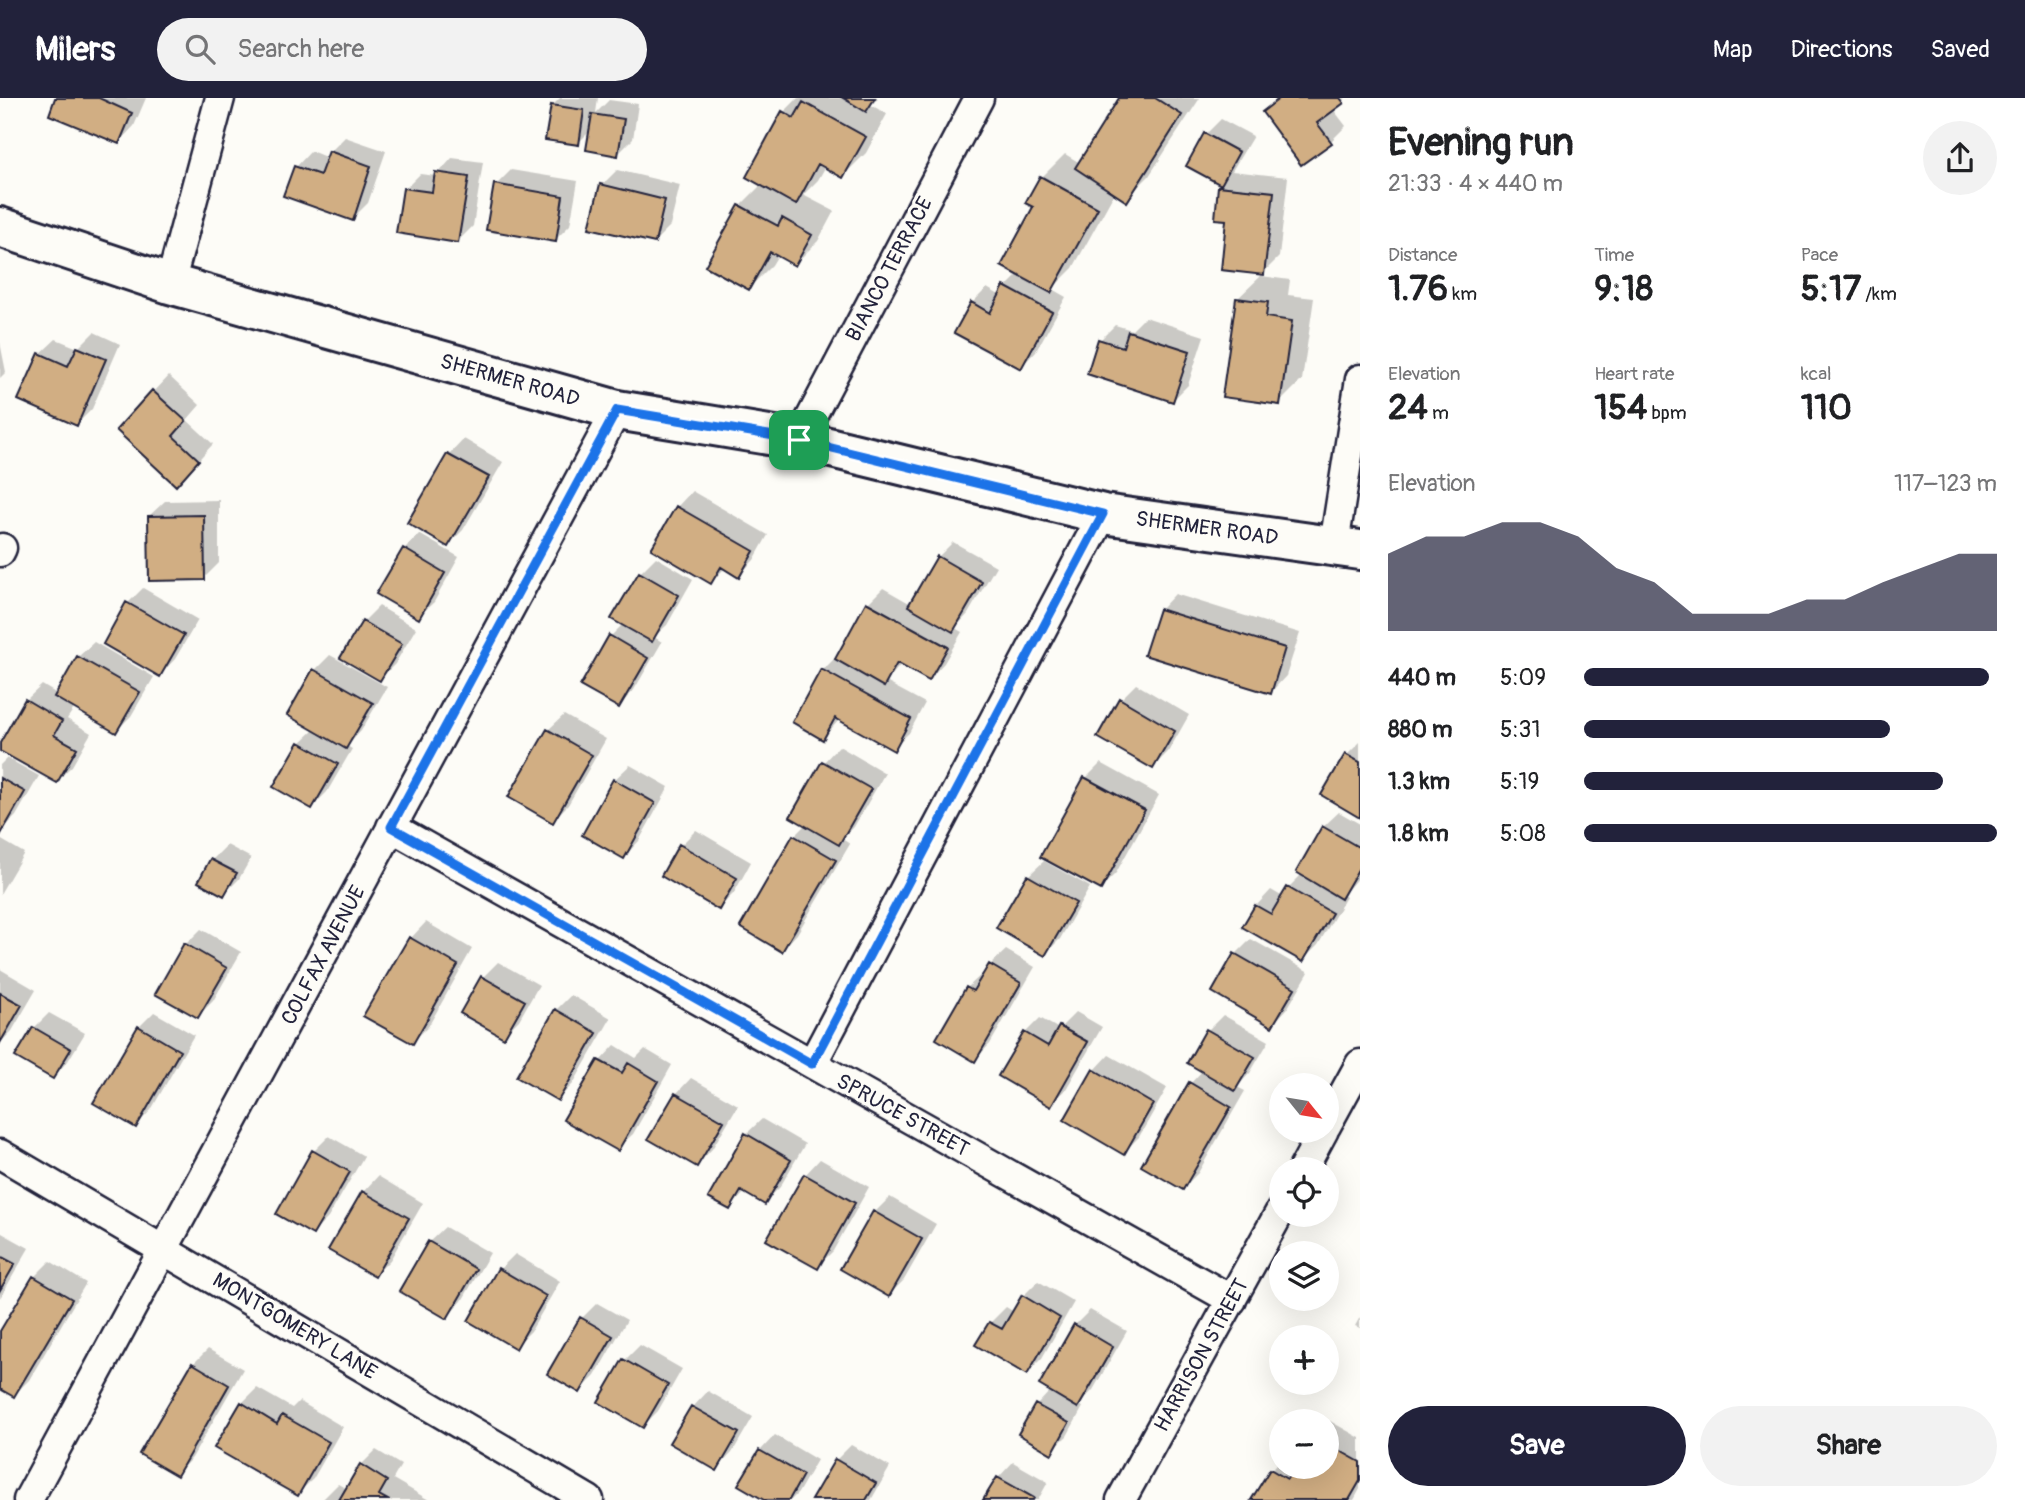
<!DOCTYPE html>
<meta charset="utf-8">
<style>
:root{--surface:#fff;--page:#f2f2f2;--text:#202124;--muted:#757577;--accent:#22223b}
body{margin:0;font-family:Pangolin,sans-serif;background:var(--page);color:var(--text);height:100vh;display:flex;flex-direction:column;font-size:26px;white-space:nowrap}
*{box-sizing:border-box;margin:0}
p{font-size:23px;color:var(--muted)}
.icon{flex:none;width:38px;height:38px;fill:none;stroke:currentColor;stroke-width:2;stroke-linecap:round;stroke-linejoin:round}
.map{position:relative;flex:1;overflow:hidden}
.side{display:flex;flex-direction:column;background:var(--surface);width:665px}
.side>*{flex:none}
.needle{width:46px;rotate:120deg}
.buttons{position:absolute;left:1269px;top:975px;display:grid;gap:14px}
.buttons a{display:grid;place-items:center;width:70px;height:70px;border-radius:50%;background:var(--surface);box-shadow:0 7px 28px #0002;font-size:35px}
.pin{position:absolute;display:grid;place-items:center;width:60px;height:60px;color:#fff;margin:-30px;border-radius:14px;box-shadow:0 4px 10px #0006}
.round{display:grid;place-items:center;flex:none;width:74px;height:74px;border-radius:37px;background:var(--page)}
.headline{display:flex;align-items:center;justify-content:space-between;height:119px;padding:0 28px}
h1{font-size:38px;font-weight:700;line-height:52px}
.metrics{display:grid;grid-template-columns:repeat(3,1fr);gap:10px;height:119px;padding:7px 28px}
.metrics div{display:grid;align-content:center}
.metrics b{font-size:35px;font-weight:700}
.metrics small{font-size:19px;font-weight:400}
.metrics p{font-size:19px}
.chart{height:196px;padding:14px 28px}
.chart p{display:flex;justify-content:space-between}
.chart svg{width:100%;height:126px;margin-top:7px;fill:var(--accent);opacity:.7}
.primary-button{display:flex;gap:14px;margin-top:auto;padding:14px 28px}
.primary-button a{flex:1;height:80px;border-radius:42px;background:var(--accent);color:#fff;font-size:28px;font-weight:700;line-height:80px;text-align:center}
.primary-button a+a{background:var(--page);color:var(--text)}
ul{padding:0 28px;list-style:none;font-size:23px}
li{display:grid;grid-template-columns:112px 84px 1fr;align-items:center;height:52px}
li i{height:18px;border-radius:9px;background:var(--accent)}
header{display:flex;align-items:center;gap:42px;box-sizing:border-box;height:98px;padding:0 35px;background:var(--accent);color:#fff}
header strong{font-size:33px}
nav{display:flex;gap:38px;margin-inline-start:auto;font-size:24px}
.search{width:490px;height:63px;background:var(--page);display:flex;align-items:center;gap:18px;box-sizing:border-box;padding:0 24px;border-radius:38px;color:var(--muted);font-size:26px}
main{display:flex;flex:1;min-height:0}
.map>svg:first-child{display:block}
</style>
<header>
<strong>Milers</strong>
<div class="search"><svg class="icon" aria-label="search" viewBox="0 0 24 24"><circle cx="10" cy="10" r="6"/><path d="M15 15l6 6"/></svg>Search here</div>
<nav><a>Map</a><a>Directions</a><a>Saved</a></nav>
</header>
<main>
<div class="map">
<svg width="1360" height="1402" viewBox="0 0 1360 1402">
<rect width="100%" height="100%" fill="#fdfcf7"/>
<filter id="ink" filterUnits="userSpaceOnUse"><feTurbulence type="fractalNoise" baseFrequency=".0143" numOctaves="2"/><feDisplacementMap in="SourceGraphic" scale="14" xChannelSelector="R" yChannelSelector="G"/><feConvolveMatrix kernelMatrix="1 2 1 2 8 2 1 2 1" color-interpolation-filters="sRGB"/></filter>
<g filter="url(#ink)">
<path fill="#0003" d="M 57,0 L 146,0 L 134,28 L 119,44 Z
M 560,0 L 598,0 L 596,15 L 609,2 L 638,6 L 633,41 L 618,56 L 591,32 L 578,45 L 553,7 Z
M 798,0 L 878,0 L 871,7 L 887,16 L 866,55 L 843,78 L 826,68 L 818,82 L 803,97 L 834,113 L 818,143 L 795,166 L 778,157 L 772,167 L 749,190 L 740,108 L 762,86 L 784,14 Z
M 1121,0 L 1200,0 L 1149,78 L 1126,101 L 1115,94 L 1073,170 L 1052,191 L 1066,199 L 1036,253 L 1021,269 L 972,205 L 987,190 L 1001,198 L 1006,189 L 1019,176 L 1042,79 L 1065,56 L 1080,65 Z
M 1278,0 L 1346,0 L 1333,11 L 1346,28 L 1331,43 L 1264,14 Z
M 1221,21 L 1253,38 L 1232,73 L 1288,79 L 1279,159 L 1263,175 L 1228,121 L 1220,89 L 1223,86 L 1188,67 L 1206,36 Z
M 345,39 L 386,53 L 368,105 L 352,121 L 296,69 L 311,53 L 328,60 L 330,54 Z
M 452,60 L 483,64 L 473,128 L 458,143 L 405,91 L 420,76 L 436,78 Z
M 511,72 L 578,83 L 570,127 L 555,142 L 496,87 Z
M 617,72 L 680,87 L 670,128 L 655,143 L 602,87 Z
M 1261,178 L 1290,182 L 1288,197 L 1314,200 L 1302,282 L 1279,305 L 1237,201 Z
M 1145,219 L 1204,238 L 1188,287 L 1173,302 L 1100,242 L 1115,227 L 1132,232 Z
M 94,234 L 120,246 L 92,311 L 77,326 L 40,256 L 56,241 L 78,250 Z
M 0,244 L 6,274 L 0,280 Z
M 169,278 L 200,307 L 187,322 L 213,346 L 191,370 L 118,332 Z
M 464,341 L 503,364 L 463,432 L 448,447 L 409,425 L 449,357 Z
M 692,393 L 768,437 L 754,462 L 739,477 L 725,470 L 711,484 L 677,409 Z
M 219,402 L 219,465 L 204,480 L 149,418 L 165,403 Z
M 419,436 L 459,459 L 434,504 L 418,519 L 404,451 Z
M 953,444 L 996,468 L 968,516 L 955,530 L 962,534 L 944,565 L 929,581 L 902,565 L 886,584 L 925,605 L 909,635 L 893,650 L 840,621 L 823,640 L 823,572 L 838,557 L 868,505 L 883,490 L 911,506 L 938,459 Z
M 656,459 L 693,481 L 667,527 L 654,539 L 662,544 L 634,592 L 619,608 L 611,538 L 623,526 L 614,520 L 640,475 Z
M 143,490 L 198,522 L 175,561 L 160,577 L 128,505 Z
M 1175,496 L 1300,535 L 1286,578 L 1271,594 L 1160,512 Z
M 379,508 L 416,530 L 395,566 L 380,581 L 343,560 L 363,524 Z
M 94,544 L 154,579 L 131,618 L 116,633 L 75,609 L 67,621 L 91,635 L 72,668 L 56,683 L 0,651 L 0,648 L 26,602 L 42,587 L 57,596 L 78,559 Z
M 330,557 L 387,589 L 361,633 L 347,648 L 352,651 L 327,694 L 312,709 L 300,645 L 315,631 L 289,616 L 315,572 Z
M 1136,586 L 1189,617 L 1168,654 L 1153,669 L 1121,601 Z
M 564,617 L 606,641 L 568,707 L 552,723 L 548,632 Z
M 1360,644 L 1360,718 L 1347,657 Z
M 839,648 L 885,675 L 854,729 L 842,741 L 850,746 L 797,836 L 782,852 L 794,738 L 806,726 L 792,718 L 824,664 Z
M 7,660 L 39,678 L 16,718 L 1,733 L 0,667 Z
M 1101,665 L 1159,697 L 1116,775 L 1101,790 L 1086,680 Z
M 630,667 L 669,689 L 639,743 L 624,759 L 614,682 Z
M 1339,714 L 1360,726 L 1360,777 L 1343,797 L 1346,799 L 1318,847 L 1303,862 L 1256,808 L 1271,792 L 1283,799 L 1288,790 L 1302,776 L 1323,729 Z
M 696,732 L 751,764 L 734,795 L 719,810 L 681,747 Z
M 0,741 L 24,755 L 0,796 Z
M 227,747 L 251,760 L 239,781 L 224,796 L 200,783 L 212,762 Z
M 1044,763 L 1090,789 L 1060,841 L 1045,856 L 1028,778 Z
M 426,824 L 472,851 L 428,929 L 412,944 L 366,917 L 411,840 Z
M 201,831 L 241,854 L 213,903 L 198,918 L 158,895 L 186,846 Z
M 1251,841 L 1309,874 L 1287,911 L 1272,927 L 1236,856 Z
M 1006,852 L 1035,869 L 990,946 L 975,962 L 938,940 L 967,890 L 983,875 L 985,876 L 990,867 Z
M 498,864 L 539,887 L 519,922 L 503,938 L 483,879 Z
M 0,871 L 36,892 L 12,933 L 0,945 Z
M 571,897 L 611,920 L 573,986 L 558,1001 L 556,912 Z
M 154,914 L 194,937 L 151,1012 L 136,1028 L 139,929 Z
M 1076,914 L 1102,929 L 1066,991 L 1050,1006 L 1025,935 L 1040,920 L 1059,931 Z
M 49,915 L 85,935 L 68,963 L 53,979 L 34,930 Z
M 1223,917 L 1269,943 L 1250,975 L 1237,989 L 1245,993 L 1198,1075 L 1183,1090 L 1190,986 L 1203,972 L 1189,964 L 1208,932 Z
M 615,947 L 636,960 L 645,951 L 672,967 L 633,1036 L 617,1051 L 566,1021 L 600,963 Z
M 1109,957 L 1167,990 L 1139,1039 L 1123,1055 L 1094,973 Z
M 691,980 L 738,1007 L 712,1051 L 697,1067 L 676,996 Z
M 762,1021 L 805,1046 L 780,1089 L 765,1104 L 746,1093 L 730,1110 L 746,1036 Z
M 329,1038 L 364,1058 L 328,1120 L 313,1135 L 314,1053 Z
M 820,1061 L 869,1089 L 833,1153 L 818,1168 L 769,1141 L 805,1077 Z
M 378,1078 L 423,1105 L 390,1162 L 375,1177 L 363,1094 Z
M 890,1099 L 936,1126 L 904,1182 L 889,1197 L 875,1114 Z
M 445,1129 L 490,1155 L 462,1203 L 447,1219 L 429,1144 Z
M 0,1134 L 29,1150 L 0,1200 Z
M 515,1156 L 560,1183 L 531,1233 L 516,1248 L 499,1172 Z
M 50,1163 L 86,1185 L 29,1282 L 14,1297 L 0,1289 L 0,1237 L 34,1179 Z
M 1038,1183 L 1074,1204 L 1042,1260 L 1027,1275 L 977,1247 L 990,1225 L 1006,1209 L 1014,1214 L 1023,1198 Z
M 597,1205 L 627,1222 L 595,1278 L 580,1293 L 582,1220 Z
M 1090,1212 L 1127,1233 L 1093,1292 L 1079,1307 L 1083,1309 L 1067,1338 L 1051,1353 L 1020,1335 L 1037,1307 L 1051,1292 L 1075,1227 Z
M 1360,1219 L 1360,1230 L 1355,1228 Z
M 640,1247 L 682,1271 L 658,1313 L 643,1328 L 625,1262 Z
M 208,1251 L 243,1271 L 192,1360 L 176,1376 L 193,1266 Z
M 257,1290 L 292,1310 L 299,1303 L 343,1329 L 313,1381 L 297,1396 L 242,1305 Z
M 708,1293 L 753,1319 L 732,1355 L 717,1371 L 672,1345 L 693,1309 Z
M 1330,1323 L 1360,1340 L 1360,1391 L 1354,1402 L 1253,1402 L 1271,1372 L 1281,1362 L 1281,1368 L 1326,1368 L 1326,1326 Z
M 775,1337 L 817,1362 L 798,1395 L 791,1402 L 767,1402 L 760,1353 Z
M 851,1347 L 890,1369 L 871,1402 L 813,1402 L 836,1362 Z
M 376,1352 L 401,1367 L 393,1381 L 429,1402 L 322,1402 L 338,1386 L 347,1391 L 361,1367 Z
M 1013,1364 L 1048,1384 L 1038,1402 L 985,1402 L 998,1380 Z"/>
<path fill="#d1ae83" stroke="#22223b" stroke-width="2" d="M 55,0 L 99,0 L 132,15 L 119,46 L 49,17 Z
M 843,0 L 875,0 L 866,14 Z
M 1119,0 L 1155,0 L 1182,17 L 1127,104 L 1075,70 Z
M 1280,0 L 1340,0 L 1344,5 L 1317,25 L 1332,45 L 1301,67 L 1262,14 Z
M 803,4 L 866,39 L 843,80 L 818,66 L 796,107 L 746,79 L 782,13 L 794,20 Z
M 551,7 L 584,12 L 579,47 L 545,42 Z
M 592,16 L 624,21 L 618,58 L 586,52 Z
M 1204,35 L 1239,54 L 1221,87 L 1186,68 Z
M 329,53 L 371,68 L 353,123 L 283,98 L 294,68 L 320,77 Z
M 435,74 L 469,79 L 458,145 L 396,135 L 403,90 L 432,94 Z
M 1040,78 L 1098,110 L 1051,195 L 1001,168 L 1033,109 L 1025,105 Z
M 494,86 L 563,98 L 556,144 L 486,132 Z
M 600,86 L 665,102 L 655,145 L 589,130 Z
M 1218,88 L 1274,94 L 1264,177 L 1221,172 L 1226,122 L 1215,121 Z
M 739,107 L 778,128 L 782,120 L 812,137 L 795,168 L 770,154 L 749,192 L 705,168 Z
M 1004,188 L 1052,214 L 1021,271 L 954,235 L 971,204 L 990,215 Z
M 1236,200 L 1268,204 L 1266,219 L 1292,223 L 1280,307 L 1222,299 Z
M 1128,233 L 1190,253 L 1173,304 L 1087,276 L 1098,241 L 1123,249 Z
M 77,249 L 106,261 L 77,328 L 18,302 L 39,255 L 68,268 Z
M 152,292 L 186,323 L 173,338 L 199,362 L 176,388 L 116,332 Z
M 447,356 L 489,379 L 448,449 L 407,425 Z
M 676,408 L 754,453 L 739,480 L 721,469 L 711,486 L 651,451 Z
M 204,417 L 205,482 L 149,483 L 148,418 Z
M 403,450 L 445,475 L 419,521 L 376,496 Z
M 937,458 L 982,484 L 953,534 L 908,508 Z
M 639,474 L 679,497 L 652,544 L 611,521 Z
M 126,504 L 184,537 L 160,579 L 103,546 Z
M 866,504 L 948,549 L 929,583 L 897,565 L 884,589 L 835,561 Z
M 1159,511 L 1285,550 L 1271,596 L 1144,557 Z
M 362,523 L 402,546 L 380,583 L 340,560 Z
M 609,537 L 648,560 L 619,610 L 580,588 Z
M 77,558 L 140,594 L 116,635 L 54,599 Z
M 313,571 L 373,605 L 346,651 L 287,617 Z
M 821,571 L 911,621 L 894,653 L 835,620 L 823,642 L 792,624 Z
M 1119,600 L 1175,633 L 1153,671 L 1097,639 Z
M 25,601 L 62,623 L 54,637 L 77,650 L 57,685 L 0,653 L 0,645 Z
M 547,631 L 592,657 L 553,725 L 508,699 Z
M 299,644 L 338,666 L 312,711 L 273,689 Z
M 1345,656 L 1360,664 L 1360,720 L 1321,697 Z
M 822,663 L 871,691 L 839,747 L 790,719 Z
M 1084,679 L 1145,712 L 1101,792 L 1040,759 Z
M 0,680 L 25,694 L 1,736 L 0,735 Z
M 613,681 L 655,705 L 624,761 L 582,737 Z
M 1322,728 L 1360,750 L 1360,768 L 1341,801 L 1296,774 Z
M 793,737 L 836,762 L 782,854 L 740,829 Z
M 679,746 L 737,780 L 719,812 L 661,778 Z
M 210,761 L 237,775 L 224,798 L 198,784 Z
M 1027,777 L 1076,805 L 1045,858 L 996,830 Z
M 1287,789 L 1332,815 L 1303,864 L 1242,829 L 1255,807 L 1271,816 Z
M 409,839 L 458,867 L 413,946 L 363,918 Z
M 184,845 L 227,870 L 198,920 L 155,896 Z
M 1234,855 L 1295,890 L 1272,929 L 1212,894 Z
M 989,866 L 1021,885 L 975,964 L 936,941 L 966,889 L 973,893 Z
M 481,878 L 525,903 L 504,940 L 460,915 Z
M 0,895 L 22,907 L 0,945 Z
M 555,911 L 597,935 L 558,1003 L 516,979 Z
M 138,928 L 180,953 L 136,1030 L 93,1005 Z
M 1059,928 L 1088,944 L 1051,1009 L 998,978 L 1024,934 L 1048,948 Z
M 33,929 L 71,951 L 53,981 L 15,959 Z
M 1206,931 L 1255,959 L 1235,993 L 1187,965 Z
M 598,962 L 622,975 L 628,965 L 658,983 L 618,1053 L 563,1022 Z
M 1093,971 L 1153,1006 L 1124,1057 L 1064,1022 Z
M 1189,984 L 1231,1009 L 1183,1092 L 1141,1068 Z
M 675,995 L 724,1023 L 697,1069 L 648,1041 Z
M 745,1035 L 791,1062 L 765,1107 L 741,1093 L 730,1112 L 708,1100 Z
M 312,1052 L 350,1074 L 313,1137 L 276,1116 Z
M 804,1076 L 855,1105 L 818,1171 L 766,1142 Z
M 362,1093 L 409,1120 L 375,1179 L 328,1152 Z
M 873,1113 L 922,1141 L 889,1199 L 840,1171 Z
M 428,1143 L 476,1171 L 447,1221 L 399,1193 Z
M 0,1158 L 15,1166 L 0,1192 Z
M 498,1170 L 546,1198 L 516,1251 L 468,1223 Z
M 33,1178 L 72,1201 L 14,1299 L 0,1291 L 0,1233 Z
M 1022,1197 L 1060,1220 L 1027,1277 L 975,1247 L 989,1224 L 1002,1231 Z
M 580,1219 L 613,1238 L 580,1295 L 547,1276 Z
M 1074,1226 L 1113,1249 L 1078,1310 L 1039,1287 Z
M 623,1261 L 668,1287 L 643,1330 L 598,1304 Z
M 192,1265 L 229,1287 L 177,1378 L 139,1356 Z
M 241,1304 L 277,1326 L 282,1317 L 329,1344 L 298,1398 L 214,1350 Z
M 1035,1306 L 1069,1325 L 1052,1356 L 1018,1336 Z
M 691,1308 L 739,1335 L 717,1373 L 669,1345 Z
M 1326,1345 L 1360,1364 L 1360,1383 L 1349,1402 L 1251,1402 L 1270,1371 L 1287,1381 L 1295,1368 L 1326,1368 Z
M 759,1352 L 803,1377 L 789,1402 L 764,1402 L 738,1387 Z
M 835,1361 L 876,1385 L 866,1402 L 811,1402 Z
M 360,1366 L 387,1383 L 379,1397 L 388,1402 L 339,1402 Z
M 997,1379 L 1034,1400 L 1033,1402 L 983,1402 Z"/>
<g fill="none" stroke-linecap="round" stroke-linejoin="round">
<defs>
<path id="minor" d="M 170,186 L 220,0
M 799,342 L 979,0
M 1334,447 L 1360,281
M 0,454 L 2,450
M 391,729 L 1232,1202
M 812,966 L 1103,416
M 1326,1028 L 1360,966
M 0,1056 L 589,1402
M 1303,1071 L 1324,1032
M 28,1402 L 617,312
M 1121,1402 L 1281,1112"/>
<path id="secondary" d="M 0,129 L 170,186 L 617,312 L 799,342 L 1103,416 L 1360,452"/>
</defs>
<use href="#minor" stroke="#22223b" stroke-width="33"/>
<use href="#secondary" stroke="#22223b" stroke-width="44"/>
<use href="#minor" stroke="#fdfcf7" stroke-width="28"/>
<use href="#secondary" stroke="#fdfcf7" stroke-width="38"/>
</g>
</g>
<g fill="none" stroke-linecap="round" stroke-linejoin="round" filter="url(#ink)">
<defs>
<path id="route" d="M 617,312 L 799,342 L 1103,416 L 812,966 L 391,729 Z"/>
</defs>
<use href="#route" stroke="#fff" stroke-width="14"/>
<use href="#route" stroke="#1a73e8" stroke-width="9"/>
</g>
<g text-anchor="middle" stroke-width="6" stroke-linejoin="round" paint-order="stroke">
<g font-size="21" fill="#22223b" stroke="#fdfcf7">
<text transform="translate(889 171) rotate(-62)" y="7">BIANCO TERRACE</text>
<text transform="translate(510 282) rotate(16)" y="7">SHERMER ROAD</text>
<text transform="translate(1207 430) rotate(8)" y="7">SHERMER ROAD</text>
<text transform="translate(323 857) rotate(-62)" y="7">COLFAX AVENUE</text>
<text transform="translate(903 1017) rotate(29)" y="7">SPRUCE STREET</text>
<text transform="translate(295 1228) rotate(31)" y="7">MONTGOMERY LANE</text>
<text transform="translate(1201 1257) rotate(-61)" y="7">HARRISON STREET</text>
</g>
</g>
</svg>
<div class="buttons">
<a><svg class="needle" viewBox="-14 -14 28 28"><path d="M0-13l5 13h-10z" fill="#e53935"/><path d="M0 13l5-13h-10z" fill="#757577"/></svg></a>
<a><svg class="icon" aria-label="locate" viewBox="0 0 24 24"><circle cx="12" cy="12" r="6"/><path d="M12 2v4M12 18v4M2 12h4M18 12h4"/></svg></a>
<a><svg class="icon" aria-label="layers" viewBox="0 0 24 24"><path d="M12 4l9 5-9 5-9-5zM3 14l9 5 9-5"/></svg></a>
<a>+</a>
<a>−</a>
</div>
<div class="pin" style="left:799px;top:342px;background:#1e9e55"><svg class="icon" aria-label="arrive" viewBox="0 0 24 24"><path d="M6 21V4h12l-3 4 3 4H6"/></svg></div>
</div>
<section class="side">
<div class="headline"><div><h1>Evening run</h1><p>21:33 · 4 × 440 m</p></div><a class="round"><svg class="icon" aria-label="share" viewBox="0 0 24 24"><path d="M12 15V3M7 8l5-5 5 5M5 13v7h14v-7"/></svg></a></div>
<div class="metrics">
<div><p>Distance</p><b>1.76<small> km</small></b></div>
<div><p>Time</p><b>9:18</b></div>
<div><p>Pace</p><b>5:17<small> /km</small></b></div>
</div>
<div class="metrics">
<div><p>Elevation</p><b>24<small> m</small></b></div>
<div><p>Heart rate</p><b>154<small> bpm</small></b></div>
<div><p>kcal</p><b>110</b></div>
</div>
<div class="chart"><p><span>Elevation</span>117–123 m</p>
<svg viewBox="0 0 160 44" preserveAspectRatio="none"><path d="M0 44V17L10 11L20 11L30 6L40 6L50 11L60 22L70 27L80 38L90 38L100 38L110 33L120 33L130 27L140 22L150 17L160 17V44z"/></svg>
</div>
<ul>
<li><b>440 m</b>5:09<i style="width:98%"></i></li>
<li><b>880 m</b>5:31<i style="width:74%"></i></li>
<li><b>1.3 km</b>5:19<i style="width:87%"></i></li>
<li><b>1.8 km</b>5:08<i style="width:100%"></i></li>
</ul>
<div class="primary-button"><a>Save</a><a>Share</a></div>
</section>
</main>
